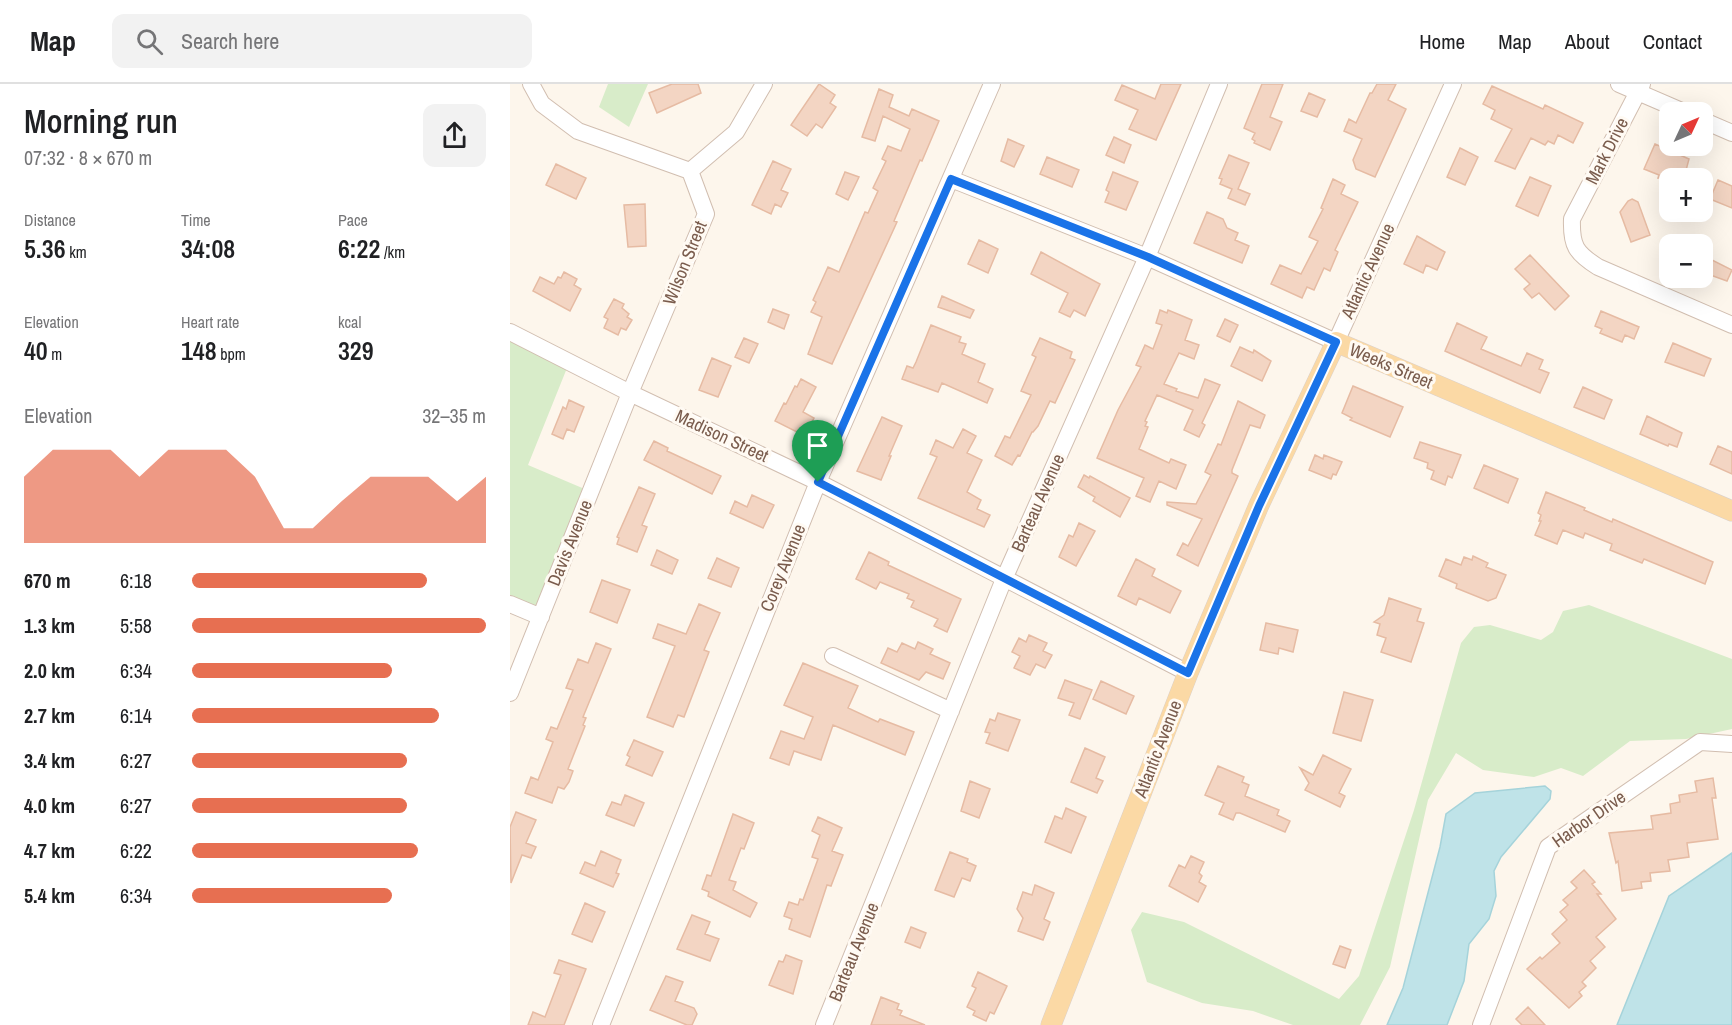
<!DOCTYPE html>
<meta charset="utf-8">
<style>
:root{--surface:#fff;--page:#f2f2f2;--text:#202124;--muted:#757577;--line:#e0e0e0;--accent:#e76f51}
body{margin:0;font-family:"Archivo Narrow",sans-serif;background:var(--page);color:var(--text);height:100vh;display:flex;flex-direction:column;font-size:22px;white-space:nowrap}
*{box-sizing:border-box;margin:0}
p{font-size:20px;color:var(--muted)}
.icon{flex:none;width:33px;height:33px;fill:none;stroke:currentColor;stroke-width:2;stroke-linecap:round;stroke-linejoin:round}
.map{position:relative;flex:1;overflow:hidden}
.sheet{display:flex;flex-direction:column;background:var(--surface);width:510px}
.sheet>*{flex:none}
.needle{width:39px;rotate:46deg}
.controls{position:absolute;left:1149px;top:18px;display:grid;gap:12px}
.controls a{display:grid;place-items:center;width:54px;height:54px;border-radius:12px;background:var(--surface);box-shadow:0 6px 24px #0002;font-size:30px}
.pin{position:absolute;display:grid;place-items:center;width:51px;height:51px;color:#fff;margin:-62px -26px;border-radius:50% 50% 50% 0;rotate:-45deg;box-shadow:0 0 6px #0007}
.pin .icon{rotate:45deg}
.round{display:grid;place-items:center;flex:none;width:63px;height:63px;border-radius:12px;background:var(--page)}
.overview{display:flex;align-items:center;justify-content:space-between;height:102px;padding:0 24px}
h1{font-size:33px;font-weight:600;line-height:45px}
.figures{display:grid;grid-template-columns:repeat(3,1fr);gap:9px;height:102px;padding:6px 24px}
.figures div{display:grid;align-content:center}
.figures b{font-size:26px;font-weight:600}
.figures small{font-size:16px;font-weight:400}
.figures p{font-size:16px}
.chart{height:168px;padding:12px 24px}
.chart p{display:flex;justify-content:space-between}
.chart svg{width:100%;height:108px;margin-top:6px;fill:var(--accent);opacity:.7}
ul{padding:0 24px;list-style:none;font-size:20px}
li{display:grid;grid-template-columns:96px 72px 1fr;align-items:center;height:45px}
li i{height:15px;border-radius:8px;background:var(--accent)}
header{display:flex;align-items:center;gap:36px;box-sizing:border-box;height:84px;padding:0 30px;background:var(--surface);border-bottom:2px solid var(--line)}
header strong{font-size:28px}
nav{display:flex;gap:33px;margin-inline-start:auto;font-size:21px}
.search{width:420px;height:54px;background:var(--page);display:flex;align-items:center;gap:15px;box-sizing:border-box;padding:0 21px;border-radius:12px;color:var(--muted);font-size:22px}
main{display:flex;flex:1;min-height:0}
.map>svg:first-child{display:block}
</style>
<header>
<strong>Map</strong>
<div class="search"><svg class="icon" aria-label="search" viewBox="0 0 24 24"><circle cx="10" cy="10" r="6"/><path d="M15 15l6 6"/></svg>Search here</div>
<nav><a>Home</a><a>Map</a><a>About</a><a>Contact</a></nav>
</header>
<main>
<section class="sheet">
<div class="overview"><div><h1>Morning run</h1><p>07:32 · 8 × 670 m</p></div><a class="round"><svg class="icon" aria-label="share" viewBox="0 0 24 24"><path d="M12 15V3M7 8l5-5 5 5M5 13v7h14v-7"/></svg></a></div>
<div class="figures">
<div><p>Distance</p><b>5.36<small> km</small></b></div>
<div><p>Time</p><b>34:08</b></div>
<div><p>Pace</p><b>6:22<small> /km</small></b></div>
</div>
<div class="figures">
<div><p>Elevation</p><b>40<small> m</small></b></div>
<div><p>Heart rate</p><b>148<small> bpm</small></b></div>
<div><p>kcal</p><b>329</b></div>
</div>
<div class="chart"><p><span>Elevation</span>32–35 m</p>
<svg viewBox="0 0 160 44" preserveAspectRatio="none"><path d="M0 44V17L10 6L20 6L30 6L40 17L50 6L60 6L70 6L80 17L90 38L100 38L110 27L120 17L130 17L140 17L150 27L160 17V44z"/></svg>
</div>
<ul>
<li><b>670 m</b>6:18<i style="width:80%"></i></li>
<li><b>1.3 km</b>5:58<i style="width:100%"></i></li>
<li><b>2.0 km</b>6:34<i style="width:68%"></i></li>
<li><b>2.7 km</b>6:14<i style="width:84%"></i></li>
<li><b>3.4 km</b>6:27<i style="width:73%"></i></li>
<li><b>4.0 km</b>6:27<i style="width:73%"></i></li>
<li><b>4.7 km</b>6:22<i style="width:77%"></i></li>
<li><b>5.4 km</b>6:34<i style="width:68%"></i></li>
</ul>
</section>
<div class="map">
<svg width="1222" height="941" viewBox="0 0 1222 941">
<rect width="100%" height="100%" fill="#fdf6ec"/>
<path fill="#d8ecc9" d="M 98,0 L 138,0 L 119,43 L 89,23 Z
M 0,256 L 57,284 L 18,381 L 77,406 L 27,527 L 0,516 Z
M 1079,521 L 1222,575 L 1222,645 L 1176,655 L 1120,657 L 1073,692 L 1051,684 L 1024,693 L 973,686 L 946,669 L 918,716 L 880,883 L 850,941 L 783,941 L 743,927 L 692,919 L 637,898 L 621,846 L 632,828 L 674,838 L 829,915 L 849,892 L 904,726 L 951,559 L 964,543 L 980,541 L 1031,556 L 1043,548 L 1053,527 Z"/>
<path fill="#bfe3e8" stroke="#a5d3da" stroke-width="1.5" d="M 1035,702 L 1041,707 L 1040,715 L 991,773 L 984,787 L 986,812 L 979,835 L 959,860 L 954,897 L 937,941 L 877,941 L 893,904 L 930,763 L 936,730 L 965,709 Z
M 1222,769 L 1222,941 L 1107,941 L 1159,812 Z"/>
<path fill="#f3d5c3" stroke="#e6bba3" stroke-width="1.5" d="M 162,0 L 188,0 L 191,9 L 147,29 L 139,9 Z
M 309,0 L 325,11 L 320,19 L 326,23 L 312,44 L 306,40 L 297,52 L 281,41 Z
M 651,0 L 671,0 L 646,56 L 619,45 L 628,26 L 605,16 L 612,1 L 645,15 Z
M 752,0 L 773,0 L 760,33 L 772,38 L 760,66 L 744,59 L 745,57 L 742,55 L 745,49 L 734,44 Z
M 867,0 L 886,0 L 878,16 L 896,25 L 865,93 L 846,85 L 843,76 L 852,55 L 834,47 L 839,35 L 846,39 L 860,9 L 862,9 Z
M 982,2 L 1033,25 L 1035,21 L 1073,39 L 1063,59 L 1048,51 L 1044,60 L 1038,57 L 1035,61 L 1021,54 L 1005,85 L 985,77 L 1002,45 L 981,35 L 985,26 L 973,20 Z
M 369,5 L 383,11 L 379,23 L 399,32 L 402,25 L 429,37 L 412,77 L 410,76 L 384,137 L 387,138 L 322,280 L 298,270 L 312,233 L 301,228 L 306,218 L 303,216 L 318,183 L 329,188 L 355,128 L 358,129 L 368,107 L 363,104 L 376,77 L 372,75 L 378,62 L 391,67 L 400,45 L 373,32 L 365,57 L 352,53 Z
M 799,9 L 815,16 L 807,33 L 791,27 Z
M 604,53 L 621,61 L 614,79 L 596,71 Z
M 498,55 L 514,62 L 504,83 L 491,77 Z
M 1145,60 L 1179,75 L 1174,94 L 1148,94 L 1149,91 L 1134,85 Z
M 950,64 L 968,73 L 955,101 L 937,93 Z
M 719,71 L 739,79 L 728,105 L 740,110 L 735,121 L 718,114 L 722,105 L 710,100 L 712,95 L 709,94 Z
M 537,73 L 569,86 L 562,103 L 530,90 Z
M 263,77 L 281,85 L 271,106 L 278,109 L 271,123 L 265,120 L 261,130 L 242,121 Z
M 46,80 L 76,94 L 66,115 L 36,101 Z
M 335,88 L 349,93 L 338,116 L 326,110 Z
M 603,88 L 628,98 L 616,126 L 595,118 L 599,108 L 596,106 Z
M 1020,93 L 1041,102 L 1028,132 L 1006,122 Z
M 823,95 L 835,101 L 831,110 L 848,118 L 825,166 L 828,168 L 820,187 L 814,184 L 804,206 L 797,203 L 792,214 L 761,200 L 770,181 L 791,190 L 808,157 L 799,153 L 813,125 L 811,124 Z
M 1208,96 L 1222,102 L 1222,124 L 1200,115 Z
M 1122,115 L 1128,118 L 1140,151 L 1121,158 L 1110,128 L 1118,117 Z
M 135,120 L 136,162 L 118,163 L 114,121 Z
M 697,128 L 713,135 L 717,144 L 728,149 L 725,156 L 739,162 L 732,179 L 684,159 Z
M 907,152 L 935,168 L 927,186 L 916,181 L 913,189 L 894,180 Z
M 469,156 L 488,165 L 478,189 L 458,180 Z
M 531,168 L 590,200 L 575,232 L 564,226 L 560,233 L 549,228 L 558,209 L 521,190 Z
M 1020,171 L 1059,212 L 1045,226 L 1029,209 L 1022,214 L 1014,205 L 1020,200 L 1005,185 Z
M 1192,171 L 1222,186 L 1217,197 L 1192,188 Z
M 54,188 L 67,195 L 64,201 L 71,205 L 60,227 L 23,207 L 30,193 L 44,200 L 48,193 L 51,194 Z
M 432,212 L 464,226 L 460,234 L 428,223 Z
M 104,215 L 114,220 L 112,224 L 119,230 L 117,233 L 122,236 L 116,246 L 111,244 L 108,251 L 94,244 L 98,235 L 94,233 Z
M 263,225 L 279,231 L 274,245 L 258,238 Z
M 650,226 L 657,229 L 658,226 L 682,236 L 675,256 L 689,261 L 684,275 L 669,269 L 654,300 L 667,305 L 666,307 L 688,314 L 695,295 L 710,301 L 692,339 L 695,341 L 689,353 L 674,346 L 683,326 L 647,311 L 635,337 L 637,338 L 635,342 L 638,343 L 629,365 L 659,379 L 661,375 L 676,381 L 666,405 L 649,397 L 640,418 L 626,412 L 634,394 L 587,374 L 608,326 L 631,283 L 626,281 L 635,261 L 643,265 L 652,241 L 646,239 Z
M 1091,227 L 1129,243 L 1124,255 L 1115,251 L 1112,258 L 1090,249 L 1092,245 L 1085,242 Z
M 715,235 L 728,241 L 720,258 L 707,252 Z
M 947,239 L 977,253 L 971,265 L 1011,282 L 1017,269 L 1033,276 L 1029,285 L 1039,289 L 1030,309 L 935,267 Z
M 421,241 L 451,253 L 449,258 L 456,260 L 452,270 L 475,280 L 468,298 L 483,305 L 477,319 L 432,299 L 428,308 L 392,295 L 397,282 L 403,284 L 406,278 Z
M 234,254 L 248,260 L 239,279 L 225,273 Z
M 530,254 L 562,268 L 560,274 L 565,276 L 545,319 L 540,317 L 528,342 L 523,348 L 522,348 L 510,372 L 508,371 L 502,381 L 485,372 L 495,352 L 500,354 L 521,311 L 511,307 L 526,273 L 522,271 Z
M 1163,259 L 1201,275 L 1194,292 L 1155,278 Z
M 730,263 L 743,269 L 744,266 L 761,277 L 752,297 L 721,282 Z
M 202,274 L 221,282 L 208,313 L 189,306 Z
M 291,295 L 306,303 L 293,328 L 304,334 L 295,352 L 265,337 L 274,319 L 276,320 L 285,302 L 287,303 Z
M 843,302 L 893,323 L 880,353 L 840,336 L 842,334 L 832,329 Z
M 1073,303 L 1102,316 L 1094,335 L 1064,323 Z
M 59,316 L 74,323 L 64,348 L 57,345 L 53,355 L 42,350 L 53,323 L 56,325 Z
M 728,317 L 755,331 L 750,344 L 740,341 L 722,386 L 722,389 L 728,392 L 688,482 L 667,471 L 673,459 L 678,462 L 692,435 L 657,421 L 657,418 L 686,420 L 701,391 L 695,388 L 708,360 L 711,361 Z
M 1137,332 L 1172,349 L 1167,363 L 1159,360 L 1158,362 L 1130,350 Z
M 372,333 L 392,342 L 379,372 L 381,372 L 371,396 L 347,387 Z
M 453,345 L 466,352 L 457,369 L 472,376 L 457,408 L 471,416 L 467,425 L 480,431 L 474,443 L 408,414 L 427,373 L 420,370 L 426,356 L 443,364 Z
M 144,357 L 158,364 L 157,367 L 211,392 L 202,410 L 134,376 Z
M 910,358 L 951,371 L 942,394 L 938,392 L 935,401 L 921,395 L 924,387 L 917,384 L 918,379 L 904,374 Z
M 1208,362 L 1222,368 L 1222,390 L 1200,380 Z
M 805,371 L 813,375 L 814,371 L 832,378 L 826,391 L 823,390 L 821,395 L 799,386 Z
M 974,381 L 1008,395 L 998,419 L 964,404 Z
M 574,391 L 579,394 L 580,392 L 620,414 L 610,433 L 583,417 L 585,413 L 568,403 Z
M 129,403 L 145,410 L 132,441 L 137,443 L 127,468 L 107,460 L 109,454 L 107,453 Z
M 1036,408 L 1075,424 L 1074,426 L 1102,438 L 1103,435 L 1203,478 L 1195,500 L 1134,475 L 1132,479 L 1100,466 L 1102,460 L 1075,449 L 1073,454 L 1053,446 L 1047,460 L 1025,451 L 1031,437 L 1029,437 L 1031,431 L 1028,429 Z
M 242,411 L 264,421 L 253,444 L 220,429 L 225,417 L 237,423 Z
M 569,439 L 585,447 L 566,482 L 549,473 L 559,451 L 563,453 Z
M 147,466 L 168,476 L 162,490 L 141,481 Z
M 359,468 L 379,478 L 378,481 L 451,515 L 437,548 L 424,542 L 428,535 L 401,523 L 404,517 L 397,514 L 399,510 L 370,498 L 366,505 L 346,495 Z
M 963,472 L 978,479 L 976,483 L 996,491 L 986,514 L 978,517 L 946,504 L 947,500 L 929,492 L 936,475 L 951,481 L 954,473 L 962,476 Z
M 207,474 L 229,484 L 221,503 L 198,494 Z
M 626,475 L 645,485 L 642,492 L 671,507 L 660,529 L 629,514 L 626,521 L 608,512 Z
M 92,496 L 120,506 L 107,539 L 80,528 Z
M 879,514 L 911,525 L 907,537 L 914,539 L 901,578 L 871,568 L 876,554 L 867,551 L 870,540 L 864,538 L 874,531 Z
M 189,520 L 210,529 L 194,566 L 199,568 L 174,633 L 168,631 L 163,643 L 137,633 L 165,562 L 143,554 L 148,540 L 176,550 Z
M 756,539 L 788,546 L 783,568 L 769,564 L 768,570 L 750,566 Z
M 519,551 L 537,559 L 533,567 L 542,571 L 535,584 L 526,580 L 520,591 L 504,584 L 510,572 L 502,568 L 509,554 L 516,558 Z
M 408,558 L 423,565 L 420,570 L 440,579 L 433,595 L 416,588 L 409,596 L 371,579 L 378,564 L 387,568 L 392,559 L 405,565 Z
M 86,559 L 101,565 L 73,633 L 76,634 L 73,641 L 75,642 L 58,685 L 63,687 L 59,698 L 54,705 L 48,703 L 42,719 L 15,709 L 21,693 L 28,696 L 43,658 L 36,655 L 41,643 L 47,645 L 63,606 L 56,604 L 68,575 L 78,579 Z
M 293,579 L 348,602 L 338,624 L 368,638 L 370,635 L 404,648 L 395,671 L 323,641 L 311,676 L 284,667 L 279,681 L 260,674 L 271,647 L 294,655 L 303,633 L 274,621 Z
M 555,596 L 582,606 L 570,635 L 559,631 L 564,619 L 548,614 Z
M 591,597 L 624,612 L 616,630 L 583,615 Z
M 834,608 L 863,616 L 851,657 L 823,649 Z
M 488,629 L 510,636 L 498,667 L 476,659 L 480,649 L 475,648 L 480,635 L 485,637 Z
M 124,656 L 153,668 L 142,692 L 116,681 L 120,673 L 117,671 Z
M 575,664 L 595,673 L 586,694 L 593,697 L 587,709 L 561,698 Z
M 813,671 L 841,685 L 829,709 L 835,712 L 830,723 L 795,706 L 799,699 L 790,684 L 803,691 Z
M 708,682 L 734,693 L 732,698 L 739,701 L 735,712 L 769,726 L 767,731 L 780,737 L 775,748 L 730,729 L 726,729 L 723,736 L 709,730 L 714,719 L 695,711 Z
M 1203,694 L 1206,714 L 1202,714 L 1208,755 L 1177,759 L 1179,773 L 1158,776 L 1160,787 L 1140,789 L 1141,797 L 1131,798 L 1132,804 L 1112,807 L 1108,777 L 1106,779 L 1099,749 L 1143,745 L 1141,732 L 1161,729 L 1160,720 L 1170,718 L 1169,711 L 1187,708 L 1185,697 Z
M 460,697 L 480,705 L 469,734 L 451,727 Z
M 115,711 L 134,719 L 124,742 L 96,731 L 102,718 L 111,721 Z
M 556,724 L 576,733 L 561,769 L 535,758 L 545,732 L 552,735 Z
M 6,728 L 26,736 L 16,759 L 26,763 L 21,774 L 12,771 L 1,799 L 0,743 Z
M 223,730 L 244,739 L 234,765 L 231,764 L 219,796 L 226,798 L 223,806 L 247,819 L 240,833 L 198,812 L 199,808 L 192,805 L 197,791 L 201,792 Z
M 308,733 L 332,744 L 322,767 L 333,771 L 321,802 L 317,801 L 300,853 L 279,845 L 282,835 L 274,832 L 279,818 L 288,821 L 290,815 L 293,816 L 308,775 L 302,773 L 310,751 L 302,747 Z
M 91,767 L 111,776 L 106,789 L 109,790 L 103,803 L 70,789 L 75,778 L 85,782 Z
M 440,768 L 458,775 L 457,778 L 466,782 L 460,797 L 452,794 L 444,813 L 425,806 Z
M 681,772 L 694,778 L 689,789 L 692,792 L 689,798 L 696,802 L 688,818 L 659,802 L 669,781 L 675,784 Z
M 1074,786 L 1085,798 L 1082,800 L 1091,810 L 1087,810 L 1106,835 L 1086,853 L 1095,863 L 1080,877 L 1086,884 L 1072,898 L 1076,902 L 1069,908 L 1072,912 L 1059,924 L 1017,885 L 1030,873 L 1032,875 L 1050,859 L 1042,850 L 1057,836 L 1050,828 L 1058,821 L 1053,816 L 1067,804 L 1061,798 Z
M 525,801 L 544,809 L 534,835 L 540,838 L 533,856 L 508,847 L 513,834 L 507,825 L 513,808 L 522,811 Z
M 75,819 L 95,828 L 82,858 L 62,850 Z
M 182,831 L 200,838 L 195,850 L 209,855 L 200,877 L 167,865 Z
M 401,843 L 416,849 L 410,864 L 395,858 Z
M 830,862 L 841,866 L 835,884 L 823,880 Z
M 276,871 L 292,877 L 283,910 L 259,901 L 269,877 L 273,878 Z
M 49,876 L 76,885 L 54,941 L 18,941 L 23,928 L 35,933 L 51,891 L 44,889 Z
M 468,888 L 497,902 L 484,930 L 480,928 L 476,937 L 463,931 L 465,927 L 457,923 L 466,904 L 462,902 Z
M 156,892 L 173,898 L 165,917 L 184,924 L 187,930 L 182,941 L 177,941 L 140,926 Z
M 371,913 L 389,920 L 387,925 L 392,927 L 390,931 L 415,941 L 361,941 Z
M 1018,923 L 1035,941 L 1012,941 L 1006,935 Z"/>
<g fill="none" stroke-linecap="round" stroke-linejoin="round">
<defs>
<path id="minor" d="M 1109,0 L 1174,28
M 1132,0 L 1062,135 C 1061,162 1066,169 1088,183 L 1222,241
M 1192,36 L 1222,49
M 180,87 L 226,48 L 254,0
M 441,95 L 637,173 L 826,258 L 943,0
M 0,248 L 120,309 L 308,398 L 678,589
M 0,520 L 31,533
M 323,572 L 441,627
M 0,609 L 120,309 L 196,130 L 180,87 L 68,47 L 32,20 L 21,0
M 91,941 L 308,398 L 482,0
M 314,941 L 494,495 L 637,173 L 709,0
M 971,941 L 1038,763 L 1190,658 L 1222,660"/>
<path id="major" d="M 541,941 L 678,589 L 749,421 L 826,258 L 1222,427"/>
</defs>
<use href="#minor" stroke="#d1beb0" stroke-width="18"/>
<use href="#major" stroke="#dad1cd" stroke-width="21"/>
<use href="#minor" stroke="#fff" stroke-width="16"/>
<use href="#major" stroke="#fbd9a5" stroke-width="20"/>
</g>
<g fill="none" stroke-linecap="round" stroke-linejoin="round">
<defs>
<path id="route" d="M 441,95 L 638,173 L 826,258 L 749,422 L 678,589 L 308,398 Z"/>
</defs>
<use href="#route" stroke="#fff" stroke-width="12"/>
<use href="#route" stroke="#1a73e8" stroke-width="8"/>
</g>
<g text-anchor="middle" stroke-width="6" stroke-linejoin="round" paint-order="stroke">
<g font-size="18" fill="#7a5c4d" stroke="#fffaf3">
<text transform="translate(1097 67) rotate(-63)" y="6">Mark Drive</text>
<text transform="translate(175 179) rotate(-68)" y="6">Wilson Street</text>
<text transform="translate(858 187) rotate(-65)" y="6">Atlantic Avenue</text>
<text transform="translate(881 282) rotate(23)" y="6">Weeks Street</text>
<text transform="translate(212 352) rotate(25)" y="6">Madison Street</text>
<text transform="translate(528 419) rotate(-66)" y="6">Barteau Avenue</text>
<text transform="translate(60 459) rotate(-68)" y="6">Davis Avenue</text>
<text transform="translate(273 484) rotate(-68)" y="6">Corey Avenue</text>
<text transform="translate(648 665) rotate(-69)" y="6">Atlantic Avenue</text>
<text transform="translate(1079 735) rotate(-35)" y="6">Harbor Drive</text>
<text transform="translate(344 868) rotate(-68)" y="6">Barteau Avenue</text>
</g>
</g>
</svg>
<div class="controls">
<a><svg class="needle" viewBox="-14 -14 28 28"><path d="M0-13l5 13h-10z" fill="#e53935"/><path d="M0 13l5-13h-10z" fill="#757577"/></svg></a>
<a>+</a>
<a>−</a>
</div>
<div class="pin" style="left:308px;top:398px;background:#1e9e55"><svg class="icon" aria-label="arrive" viewBox="0 0 24 24"><path d="M6 21V4h12l-3 4 3 4H6"/></svg></div>
</div>
</main>
